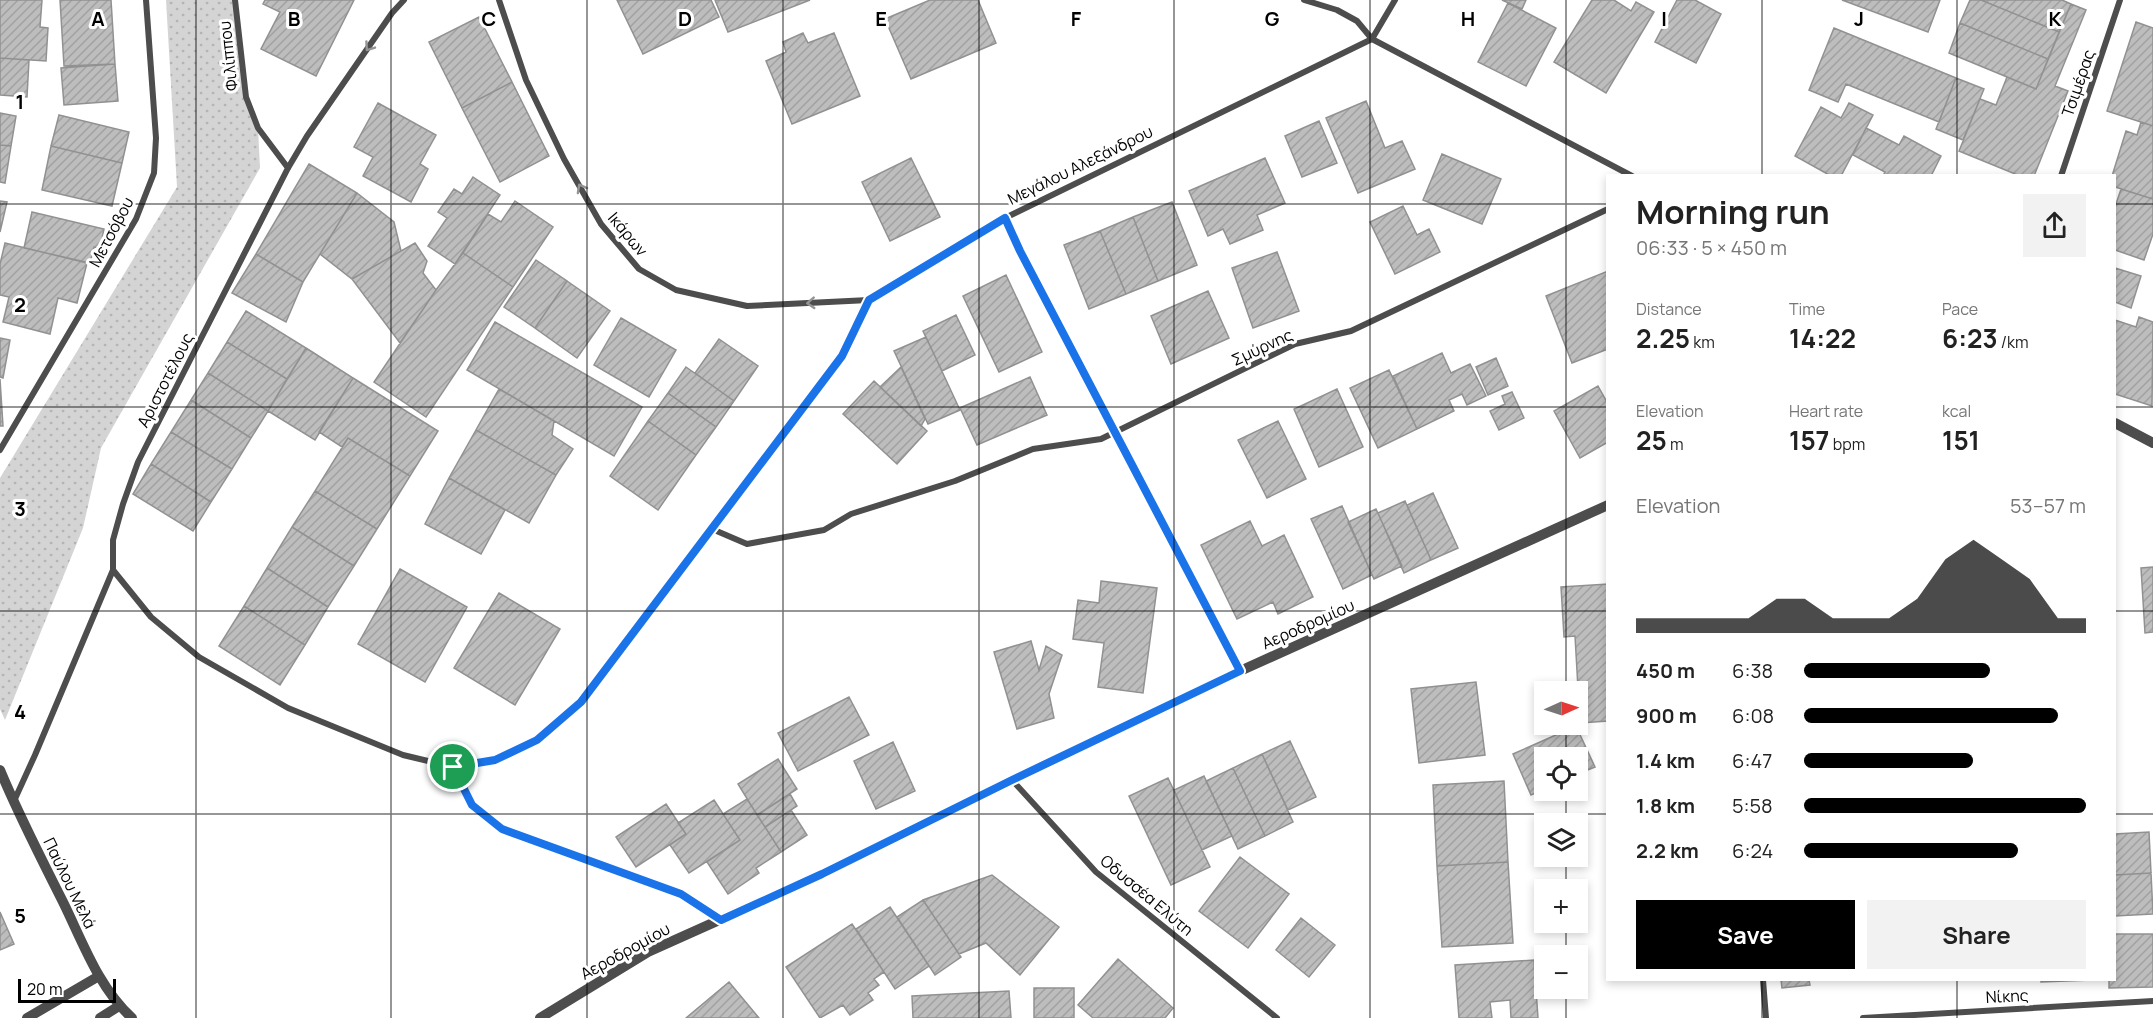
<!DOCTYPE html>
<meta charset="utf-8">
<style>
:root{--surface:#fff;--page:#f2f2f2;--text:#222;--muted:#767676;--accent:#000}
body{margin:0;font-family:Manrope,sans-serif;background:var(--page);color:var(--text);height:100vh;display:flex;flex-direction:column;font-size:22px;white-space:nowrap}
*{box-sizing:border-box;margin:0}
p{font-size:20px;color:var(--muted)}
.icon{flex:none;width:33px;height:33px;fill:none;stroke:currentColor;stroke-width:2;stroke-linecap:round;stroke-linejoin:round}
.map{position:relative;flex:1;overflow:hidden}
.details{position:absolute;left:1606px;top:174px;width:510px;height:807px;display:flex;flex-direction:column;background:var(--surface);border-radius:0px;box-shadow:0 3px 9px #0003}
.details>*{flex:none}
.needle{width:39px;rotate:87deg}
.buttons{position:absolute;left:1534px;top:681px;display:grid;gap:12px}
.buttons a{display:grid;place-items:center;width:54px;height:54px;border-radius:0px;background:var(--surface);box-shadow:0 3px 9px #0003;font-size:30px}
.scale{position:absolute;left:18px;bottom:15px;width:98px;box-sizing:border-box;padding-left:6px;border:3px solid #000;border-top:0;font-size:16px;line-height:21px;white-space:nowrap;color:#000;-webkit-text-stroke:4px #fff;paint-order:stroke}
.pin{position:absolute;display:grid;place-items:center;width:51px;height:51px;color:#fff;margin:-26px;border:3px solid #fff;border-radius:50%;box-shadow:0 2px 6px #0007}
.round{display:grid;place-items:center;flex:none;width:63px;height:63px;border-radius:0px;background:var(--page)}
.head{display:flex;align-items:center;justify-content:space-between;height:102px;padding:0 30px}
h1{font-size:33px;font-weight:700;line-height:45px}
.stats{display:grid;grid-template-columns:repeat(3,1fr);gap:9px;height:102px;padding:6px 30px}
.stats div{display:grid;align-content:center}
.stats b{font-size:26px;font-weight:700}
.stats small{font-size:16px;font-weight:400}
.stats p{font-size:16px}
.chart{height:168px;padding:12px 30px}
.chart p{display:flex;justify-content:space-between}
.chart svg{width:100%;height:108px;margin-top:6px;fill:var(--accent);opacity:.7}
.primary-button{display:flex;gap:12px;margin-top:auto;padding:12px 30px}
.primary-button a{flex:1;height:69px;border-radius:0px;background:var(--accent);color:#fff;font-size:24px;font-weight:700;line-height:69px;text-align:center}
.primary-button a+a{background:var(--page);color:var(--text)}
ul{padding:0 30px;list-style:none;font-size:20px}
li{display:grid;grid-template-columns:96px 72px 1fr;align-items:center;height:45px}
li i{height:15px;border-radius:8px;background:var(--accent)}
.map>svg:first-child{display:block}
</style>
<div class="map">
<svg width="2153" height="1018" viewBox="0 0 2153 1018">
<defs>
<pattern id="grass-dots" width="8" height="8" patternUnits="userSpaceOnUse" patternTransform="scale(1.5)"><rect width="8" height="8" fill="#d4d4d4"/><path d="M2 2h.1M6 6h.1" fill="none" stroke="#b4b4b4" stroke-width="1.8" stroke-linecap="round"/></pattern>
<pattern id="building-hatch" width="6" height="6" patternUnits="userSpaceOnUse" patternTransform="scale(1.5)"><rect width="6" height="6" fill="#bdbdbd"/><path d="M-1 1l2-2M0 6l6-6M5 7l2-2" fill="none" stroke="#a1a1a1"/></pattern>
</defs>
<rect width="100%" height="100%" fill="#fff"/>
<path fill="url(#grass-dots)" d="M 166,0 L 235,0 L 246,97 L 258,128 L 260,168 L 101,448 L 83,528 L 5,720 L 0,709 L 0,478 L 177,187 Z"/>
<path fill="url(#building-hatch)" stroke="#919191" stroke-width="1.5" d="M 0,0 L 42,0 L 40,27 L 48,28 L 46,61 L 0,58 Z
M 60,0 L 111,0 L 115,64 L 64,66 Z
M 265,0 L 354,0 L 316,76 L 261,49 L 280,12 L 263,4 Z
M 617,0 L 711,0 L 719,17 L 643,54 Z
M 715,0 L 810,0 L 728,32 Z
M 930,0 L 978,0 L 996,43 L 911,79 L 885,19 Z
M 1502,0 L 1526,0 L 1522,9 Z
M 1592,0 L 1614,0 L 1631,11 L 1636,2 L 1654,12 L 1606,93 L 1554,62 Z
M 1677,0 L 1695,0 L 1721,14 L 1696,63 L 1655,42 Z
M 1842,0 L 1940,0 L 1928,32 Z
M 1970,0 L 1981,0 L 2059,32 L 2048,59 L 1960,23 Z
M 1981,0 L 2062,0 L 2071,4 L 2059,32 Z
M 1508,3 L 1556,28 L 1526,86 L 1478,62 Z
M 2071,4 L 2086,10 L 2055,86 L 2068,91 L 2034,176 L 2020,176 L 1959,151 L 1980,99 L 1996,105 L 2007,77 L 2036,89 Z
M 479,17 L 512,82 L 462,108 L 429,42 Z
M 2136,22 L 2153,28 L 2153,126 L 2107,111 Z
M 1960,23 L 2048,59 L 2036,89 L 1949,53 Z
M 1834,28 L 1956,78 L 1939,122 L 1846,84 L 1838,102 L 1809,90 Z
M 803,33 L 808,43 L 834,33 L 860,96 L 792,124 L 766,61 L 786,52 L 783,42 Z
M 0,58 L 29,60 L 27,97 L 0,95 Z
M 115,64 L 118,101 L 64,105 L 61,68 Z
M 1956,78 L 1984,89 L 1963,140 L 1936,129 Z
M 512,82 L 549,156 L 500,182 L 462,108 Z
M 1366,101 L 1385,148 L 1402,141 L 1415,169 L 1358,193 L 1326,118 Z
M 378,103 L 436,135 L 420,164 L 428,169 L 411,202 L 363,176 L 373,157 L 354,147 Z
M 1849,103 L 1873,115 L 1841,176 L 1831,176 L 1795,156 L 1821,107 L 1841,118 Z
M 0,113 L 16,116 L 11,146 L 0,145 Z
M 59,115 L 129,132 L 122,163 L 51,146 Z
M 1319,121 L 1337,163 L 1302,177 L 1285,136 Z
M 2141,122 L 2153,126 L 2153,199 L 2115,187 L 2115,176 L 2112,176 L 2126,131 L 2137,135 Z
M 1866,128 L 1899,145 L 1904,136 L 1941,156 L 1931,176 L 1883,176 L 1885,172 L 1853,155 Z
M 0,145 L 11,146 L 5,183 L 0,182 Z
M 51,146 L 122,163 L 112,206 L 42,190 Z
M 1442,154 L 1501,179 L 1482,224 L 1423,200 Z
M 911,158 L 940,217 L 890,241 L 862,182 Z
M 1265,158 L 1285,203 L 1257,215 L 1263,230 L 1230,244 L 1223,229 L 1208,236 L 1189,191 Z
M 309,164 L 357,193 L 303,282 L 256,254 Z
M 473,177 L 500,195 L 455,264 L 428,246 L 447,218 L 438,212 L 454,189 L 462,194 Z
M 2121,189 L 2153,199 L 2153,234 L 2144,260 L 2115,250 L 2115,207 Z
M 357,193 L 394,222 L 401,251 L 352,279 L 320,254 Z
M 0,201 L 7,202 L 0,232 Z
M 515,201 L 553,227 L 513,287 L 463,253 L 488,214 L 501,222 Z
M 1172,202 L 1197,265 L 1158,281 L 1133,217 Z
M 1403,206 L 1417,235 L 1429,229 L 1440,252 L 1395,274 L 1370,222 Z
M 32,212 L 104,229 L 100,248 L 94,247 L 90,263 L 24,248 Z
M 1133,217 L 1158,281 L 1126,294 L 1100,231 Z
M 1100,231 L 1126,294 L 1089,309 L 1064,245 Z
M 5,243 L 87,263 L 77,303 L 58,298 L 50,334 L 3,322 L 9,297 L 0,295 L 0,264 Z
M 415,243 L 427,261 L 423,273 L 436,290 L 400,343 L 352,279 Z
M 1277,252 L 1299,311 L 1253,328 L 1232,268 Z
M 463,253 L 513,287 L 426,417 L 374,382 L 436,290 Z
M 256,254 L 303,282 L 286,322 L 232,293 Z
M 536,260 L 567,281 L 535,328 L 504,307 Z
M 2115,268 L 2141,276 L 2131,308 L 2115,302 Z
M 1608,271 L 1608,349 L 1572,363 L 1546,296 Z
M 1006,275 L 1042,352 L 999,372 L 963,296 Z
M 567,281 L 610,311 L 577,358 L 535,328 Z
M 1208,291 L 1229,338 L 1171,364 L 1151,316 Z
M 246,311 L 306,348 L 287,379 L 227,342 Z
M 956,315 L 975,355 L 942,371 L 923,331 Z
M 2139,317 L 2153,322 L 2152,406 L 2115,394 L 2115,320 L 2136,327 Z
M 621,318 L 676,350 L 649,397 L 594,365 Z
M 495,322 L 642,407 L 614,456 L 467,370 Z
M 926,337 L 960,410 L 928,424 L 894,351 Z
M 0,338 L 10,340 L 3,378 L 0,377 Z
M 719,339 L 758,366 L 734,401 L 695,373 Z
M 227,342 L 287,379 L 268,411 L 208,373 Z
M 306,348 L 353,378 L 315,440 L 268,411 Z
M 1442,353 L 1451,373 L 1470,364 L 1486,396 L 1467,405 L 1462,394 L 1449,400 L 1454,411 L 1417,429 L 1393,376 Z
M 1496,358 L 1508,386 L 1488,395 L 1476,367 Z
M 686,367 L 734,401 L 716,427 L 668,393 Z
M 901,367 L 925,419 L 921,426 L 880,387 Z
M 1389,370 L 1417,429 L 1378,448 L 1350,388 Z
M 208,373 L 268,411 L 251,438 L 191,400 Z
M 1030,377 L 1047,415 L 977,445 L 960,408 Z
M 353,378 L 438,431 L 410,476 L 348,438 L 342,447 L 319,432 Z
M 0,379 L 3,426 L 0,426 Z
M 874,381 L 927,431 L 897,464 L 843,414 Z
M 1598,386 L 1608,404 L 1608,442 L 1580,458 L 1554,411 Z
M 499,389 L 554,421 L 552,435 L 573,449 L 556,475 L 476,430 Z
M 1337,389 L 1363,447 L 1319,467 L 1294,409 Z
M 1512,392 L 1524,418 L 1499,430 L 1490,411 L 1505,404 L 1502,396 Z
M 668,393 L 716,427 L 696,455 L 648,421 Z
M 191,400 L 251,438 L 232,469 L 171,432 Z
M 648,421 L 696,455 L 658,510 L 610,476 Z
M 1278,421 L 1306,479 L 1267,498 L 1238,440 Z
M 476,430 L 556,475 L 529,523 L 449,478 Z
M 171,432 L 232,469 L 211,502 L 151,464 Z
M 348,438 L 410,476 L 377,529 L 315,491 Z
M 151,464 L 211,502 L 193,531 L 133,494 Z
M 449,478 L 505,510 L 481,554 L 425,524 Z
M 315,491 L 377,529 L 354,566 L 292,527 Z
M 1433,493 L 1458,548 L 1431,560 L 1407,505 Z
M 1405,501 L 1431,560 L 1404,573 L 1378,513 Z
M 1342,506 L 1372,575 L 1343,589 L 1311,519 Z
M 1376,509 L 1402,566 L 1374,579 L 1348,522 Z
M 1250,521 L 1262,546 L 1284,535 L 1313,597 L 1278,614 L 1273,602 L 1237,619 L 1201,545 Z
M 292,527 L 354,566 L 328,607 L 267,568 Z
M 2153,567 L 2153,632 L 2145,633 L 2141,568 Z
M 267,568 L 328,607 L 305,645 L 244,606 Z
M 400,569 L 467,607 L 425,682 L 358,644 Z
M 1101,581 L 1157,588 L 1143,693 L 1098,687 L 1104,643 L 1073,639 L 1078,600 L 1099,603 Z
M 1608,584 L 1608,721 L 1580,723 L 1575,636 L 1564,637 L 1561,587 Z
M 499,593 L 560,629 L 515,705 L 454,668 Z
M 244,606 L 305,645 L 280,685 L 219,646 Z
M 1031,641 L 1039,670 L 1046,646 L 1062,655 L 1049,694 L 1054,718 L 1017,729 L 994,652 Z
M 1476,682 L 1485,755 L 1419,763 L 1411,689 Z
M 849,697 L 869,735 L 798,771 L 778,733 Z
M 1576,726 L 1595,767 L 1578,774 L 1578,758 L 1545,758 L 1545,789 L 1531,795 L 1513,754 Z
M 1290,741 L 1316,797 L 1288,810 L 1262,754 Z
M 893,742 L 915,791 L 876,809 L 854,761 Z
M 1262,754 L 1293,822 L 1265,836 L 1233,768 Z
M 778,759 L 797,789 L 757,815 L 738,784 Z
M 1233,768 L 1265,836 L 1238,849 L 1206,781 Z
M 1204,776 L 1232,836 L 1202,850 L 1174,790 Z
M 1168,778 L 1210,867 L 1171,885 L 1129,796 Z
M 1504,781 L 1508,862 L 1437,866 L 1433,785 Z
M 790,794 L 797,806 L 765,827 L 757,815 Z
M 747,799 L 781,852 L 756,868 L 759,873 L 728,894 L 707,862 L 740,840 L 723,814 Z
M 714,800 L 740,840 L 689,873 L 670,845 L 686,834 L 678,823 Z
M 666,804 L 686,834 L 636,867 L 616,837 Z
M 791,810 L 807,835 L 781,852 L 765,827 Z
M 2149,832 L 2151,873 L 2115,875 L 2115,834 Z
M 1240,857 L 1289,894 L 1248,948 L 1199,911 Z
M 1508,862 L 1513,943 L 1442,947 L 1437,866 Z
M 2151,873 L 2153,914 L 2115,916 L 2115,875 Z
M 992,875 L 1059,927 L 1020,975 L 986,943 L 959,954 L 923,900 Z
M 923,900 L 961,957 L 935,975 L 897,917 Z
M 890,907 L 929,966 L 895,989 L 856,929 Z
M 0,912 L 14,944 L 0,950 Z
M 1301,918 L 1335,945 L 1309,977 L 1276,950 Z
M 852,924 L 884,972 L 874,979 L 879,985 L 868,993 L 873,1000 L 850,1015 L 843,1005 L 820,1018 L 786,967 Z
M 2115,934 L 2153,934 L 2153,987 L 2109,988 L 2109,980 L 2115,980 Z
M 1118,959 L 1173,1008 L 1165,1018 L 1093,1018 L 1078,1005 Z
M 1534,960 L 1538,1018 L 1511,1018 L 1510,1000 L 1490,1002 L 1492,1018 L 1459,1018 L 1455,965 Z
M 1781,980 L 1809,980 L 1810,985 L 1782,988 Z
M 2041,980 L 2092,980 L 2041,982 Z
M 729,982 L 759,1018 L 686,1018 Z
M 1034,988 L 1074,988 L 1074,1018 L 1034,1018 Z
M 1009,991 L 1011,1018 L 913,1018 L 912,996 Z"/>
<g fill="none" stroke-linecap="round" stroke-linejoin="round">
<path stroke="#6f6f6f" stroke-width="4" stroke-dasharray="1.5 3" stroke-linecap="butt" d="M 462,784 L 472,805 L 502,829 L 681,894 L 700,906"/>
<path stroke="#4d4d4d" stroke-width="6" d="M 235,0 L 246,97 L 258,128 L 288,168
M 499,0 L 526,80 L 564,159 L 601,224 L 639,269 L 676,290 L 747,306 L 869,300
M 1304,0 L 1337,10 L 1357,21 L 1372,39 L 1632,176
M 1372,39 L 1395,0
M 2061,176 L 2120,0
M 1005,218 L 1020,251 L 1240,671
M 0,450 L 136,219 L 154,173 L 156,138 L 146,0
M 712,529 L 747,544 L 824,530 L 851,514 L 955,481 L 1033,449 L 1101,439 L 1295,344 L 1351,331 L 1608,209
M 113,570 L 151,617 L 199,657 L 288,708 L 403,755 L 453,767 L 496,760 L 537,740 L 581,703 L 842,356 L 869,300 L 1005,218 L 1372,39
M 1012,780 L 1096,872 L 1277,1018
M 14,801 L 35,755 L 113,570 L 113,540 L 123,504 L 138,462 L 288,168 L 307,136 L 392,13 L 404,0
M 1763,980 L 1766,1018
M 1863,1018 L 2153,1001"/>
<path stroke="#4d4d4d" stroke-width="10" d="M 2115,423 L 2153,443
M 0,770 C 19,816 42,860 64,904 C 83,943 99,988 132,1018
M 27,1018 L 99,976
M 100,1018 L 119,1006
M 540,1018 L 648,952 L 822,874 L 1012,780 L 1240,671 L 1608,505"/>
</g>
<defs><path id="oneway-chevron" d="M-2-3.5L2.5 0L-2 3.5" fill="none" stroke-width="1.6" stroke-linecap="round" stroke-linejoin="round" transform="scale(1.5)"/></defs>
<g stroke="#949494">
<use href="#oneway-chevron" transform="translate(369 47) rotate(125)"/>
<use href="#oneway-chevron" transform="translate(581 188) rotate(-119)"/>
<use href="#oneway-chevron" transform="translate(811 303) rotate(177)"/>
</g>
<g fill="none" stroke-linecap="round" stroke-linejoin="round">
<defs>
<path id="route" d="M 1005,218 L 1020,251 L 1240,671 L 1012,780 L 822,874 L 721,920 L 681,894 L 502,829 L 472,805 L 453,767 L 495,760 L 537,740 L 581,702 L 842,356 L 869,300 Z"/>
</defs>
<use href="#route" stroke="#fff" stroke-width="12"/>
<use href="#route" stroke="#1a73e8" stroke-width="8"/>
</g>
<path fill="none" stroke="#000" stroke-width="1.5" stroke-opacity="0.55" d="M 196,0 L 196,1018M 391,0 L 391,1018M 587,0 L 587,1018M 783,0 L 783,1018M 979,0 L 979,1018M 1174,0 L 1174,1018M 1370,0 L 1370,1018M 1566,0 L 1566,692M 1762,0 L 1762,176M 1957,0 L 1957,176M 0,204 L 1608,204M 2115,204 L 2153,204M 0,407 L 1608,407M 2115,407 L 2153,407M 0,611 L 1608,611M 2115,611 L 2153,611M 1566,724 L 1566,758M 1566,790 L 1566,824M 0,814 L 1608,814M 2115,814 L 2153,814M 1566,856 L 1566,890M 1566,922 L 1566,956M 1762,980 L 1762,1018M 1957,980 L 1957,1018M 1566,988 L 1566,1018"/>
<g text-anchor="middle" stroke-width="6" stroke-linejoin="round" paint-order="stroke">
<g font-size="16" fill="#000" stroke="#fff">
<text transform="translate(228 56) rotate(-96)" y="6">Φιλίππου</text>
<text transform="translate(2078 83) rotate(-71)" y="6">Τσιμέρας</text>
<text transform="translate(1080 165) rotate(-26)" y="6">Μεγάλου Αλεξάνδρου</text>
<text transform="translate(111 232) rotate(-62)" y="6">Μετσόβου</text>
<text transform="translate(628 234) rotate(50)" y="6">Ικάρων</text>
<text transform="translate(1262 347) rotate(-25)" y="6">Σμύρνης</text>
<text transform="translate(165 380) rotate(-63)" y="6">Αριστοτέλους</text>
<text transform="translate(1308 624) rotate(-24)" y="6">Αεροδρομίου</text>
<text transform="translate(70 883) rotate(64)" y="6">Παύλου Μελά</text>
<text transform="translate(1147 895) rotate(40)" y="6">Οδυσσέα Ελύτη</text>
<text transform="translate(625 951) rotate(-29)" y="6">Αεροδρομίου</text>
<text transform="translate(2007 996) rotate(-3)" y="6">Νίκης</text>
</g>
</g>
<g font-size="20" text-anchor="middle" font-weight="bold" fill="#000" stroke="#fff" stroke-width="6" stroke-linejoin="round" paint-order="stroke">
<text x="98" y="26">A</text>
<text x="294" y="26">B</text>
<text x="489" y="26">C</text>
<text x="685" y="26">D</text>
<text x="881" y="26">E</text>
<text x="1076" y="26">F</text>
<text x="1272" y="26">G</text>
<text x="1468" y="26">H</text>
<text x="1664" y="26">I</text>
<text x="1859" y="26">J</text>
<text x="2055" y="26">K</text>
<text x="20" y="109">1</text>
<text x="20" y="312">2</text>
<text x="20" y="516">3</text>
<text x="20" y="719">4</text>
<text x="20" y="923">5</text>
</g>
</svg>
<div class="buttons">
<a><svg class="needle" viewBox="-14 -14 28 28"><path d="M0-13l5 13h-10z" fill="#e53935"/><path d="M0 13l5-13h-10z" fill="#767676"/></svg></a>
<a><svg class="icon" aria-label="locate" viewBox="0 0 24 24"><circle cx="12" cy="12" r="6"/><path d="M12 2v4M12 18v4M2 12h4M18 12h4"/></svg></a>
<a><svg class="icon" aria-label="layers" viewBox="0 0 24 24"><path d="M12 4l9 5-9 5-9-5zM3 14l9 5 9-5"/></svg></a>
<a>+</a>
<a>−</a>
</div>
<div class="scale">20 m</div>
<div class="pin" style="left:453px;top:767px;background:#1e9e55"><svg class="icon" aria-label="arrive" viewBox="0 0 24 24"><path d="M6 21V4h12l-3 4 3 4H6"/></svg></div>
<section class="details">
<div class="head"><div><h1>Morning run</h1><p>06:33 · 5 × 450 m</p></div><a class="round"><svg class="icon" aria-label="share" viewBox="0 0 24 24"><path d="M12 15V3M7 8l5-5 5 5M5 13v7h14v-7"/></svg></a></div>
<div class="stats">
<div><p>Distance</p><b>2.25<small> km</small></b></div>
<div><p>Time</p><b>14:22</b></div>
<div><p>Pace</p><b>6:23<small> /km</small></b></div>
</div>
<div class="stats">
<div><p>Elevation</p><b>25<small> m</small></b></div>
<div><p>Heart rate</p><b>157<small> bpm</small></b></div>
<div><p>kcal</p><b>151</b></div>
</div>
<div class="chart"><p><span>Elevation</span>53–57 m</p>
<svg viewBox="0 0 160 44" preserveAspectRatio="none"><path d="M0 44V38L10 38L20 38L30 38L40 38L50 30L60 30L70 38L80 38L90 38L100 30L110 14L120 6L130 14L140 22L150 38L160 38V44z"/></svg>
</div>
<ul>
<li><b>450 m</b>6:38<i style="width:66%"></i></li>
<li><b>900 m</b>6:08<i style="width:90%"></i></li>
<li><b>1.4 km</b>6:47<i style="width:60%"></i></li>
<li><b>1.8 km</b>5:58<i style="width:100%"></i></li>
<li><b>2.2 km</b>6:24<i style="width:76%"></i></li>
</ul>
<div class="primary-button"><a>Save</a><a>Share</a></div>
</section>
</div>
